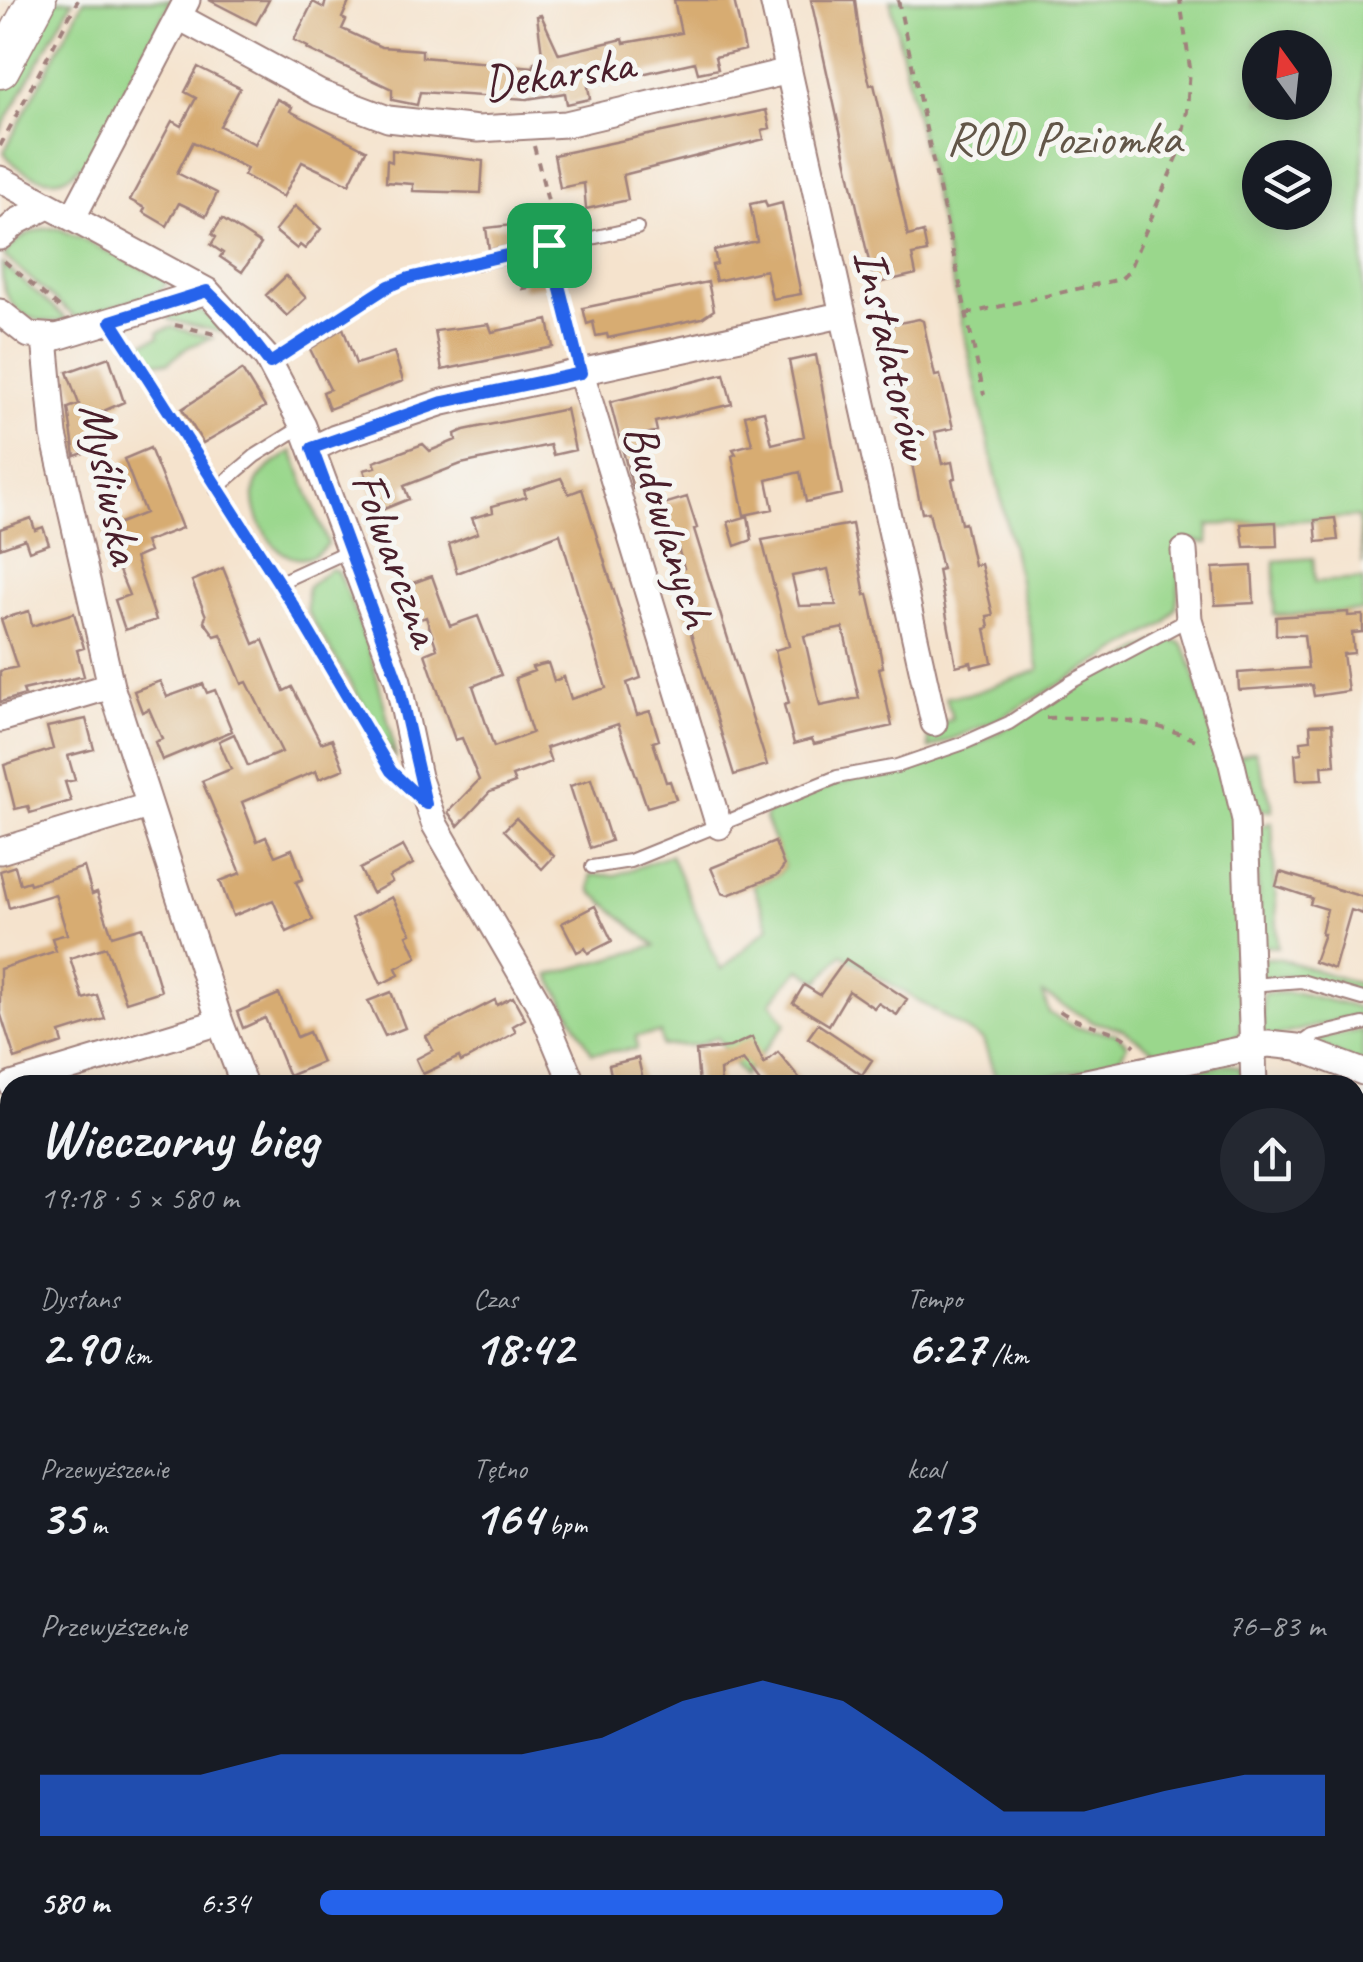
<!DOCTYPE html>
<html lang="pl">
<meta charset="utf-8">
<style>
:root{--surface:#171b24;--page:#242831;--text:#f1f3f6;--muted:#9ea1a6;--accent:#2563eb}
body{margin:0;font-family:Caveat,sans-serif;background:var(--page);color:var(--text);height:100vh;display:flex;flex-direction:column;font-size:38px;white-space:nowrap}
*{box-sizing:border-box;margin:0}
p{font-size:32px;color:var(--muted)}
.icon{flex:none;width:55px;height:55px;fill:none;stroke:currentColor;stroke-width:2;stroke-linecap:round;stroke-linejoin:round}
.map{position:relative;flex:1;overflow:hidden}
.details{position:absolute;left:0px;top:1075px;width:1365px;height:888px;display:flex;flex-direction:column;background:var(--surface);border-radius:30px 30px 0 0;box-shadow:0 5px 25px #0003}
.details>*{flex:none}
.needle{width:65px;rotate:345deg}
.tools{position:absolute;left:1242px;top:30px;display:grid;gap:20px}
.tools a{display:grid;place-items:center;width:90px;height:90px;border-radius:50%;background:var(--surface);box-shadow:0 5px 25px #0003;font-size:50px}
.pin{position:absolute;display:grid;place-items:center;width:85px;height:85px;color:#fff;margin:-42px;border-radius:20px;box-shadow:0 5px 15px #0006}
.round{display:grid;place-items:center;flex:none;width:105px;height:105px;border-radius:52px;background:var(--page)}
.head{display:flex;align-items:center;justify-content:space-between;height:170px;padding:0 40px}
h1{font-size:55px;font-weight:700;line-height:75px}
.figures{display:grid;grid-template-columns:repeat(3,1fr);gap:15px;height:170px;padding:10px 40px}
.figures div{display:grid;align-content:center}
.figures b{font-size:50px;font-weight:700}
.figures small{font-size:28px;font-weight:400}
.figures p{font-size:28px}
.chart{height:280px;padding:20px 40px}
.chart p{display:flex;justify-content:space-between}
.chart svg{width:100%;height:180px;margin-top:10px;fill:var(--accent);opacity:.7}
ul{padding:0 40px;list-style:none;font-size:32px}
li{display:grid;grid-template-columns:160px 120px 1fr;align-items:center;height:75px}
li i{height:25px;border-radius:12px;background:var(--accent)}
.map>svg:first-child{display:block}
</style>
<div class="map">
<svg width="1363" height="1962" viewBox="0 0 1363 1962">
<rect width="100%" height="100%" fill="#f6f6f2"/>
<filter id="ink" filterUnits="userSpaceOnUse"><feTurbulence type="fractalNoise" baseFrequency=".01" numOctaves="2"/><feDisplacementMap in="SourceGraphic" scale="20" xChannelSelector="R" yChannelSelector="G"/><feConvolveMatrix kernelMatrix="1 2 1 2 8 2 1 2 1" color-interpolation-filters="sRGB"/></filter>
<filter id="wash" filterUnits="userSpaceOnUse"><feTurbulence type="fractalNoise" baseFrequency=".0048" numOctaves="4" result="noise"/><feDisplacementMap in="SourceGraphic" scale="40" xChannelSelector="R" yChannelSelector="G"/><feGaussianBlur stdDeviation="2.25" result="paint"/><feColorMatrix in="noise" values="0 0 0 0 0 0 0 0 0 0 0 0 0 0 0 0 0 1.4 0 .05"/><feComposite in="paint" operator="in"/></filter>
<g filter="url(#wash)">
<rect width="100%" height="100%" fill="#f5e3cd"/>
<path fill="#d2bfbf" d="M 1355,1367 L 1363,1370 L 1363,1962 L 1290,1962 L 1290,1953 L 1355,1952 Z
M 839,1952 L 1053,1953 L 1052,1962 L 839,1962 Z"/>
<path fill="#9ad78c" stroke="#727b5c" stroke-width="2.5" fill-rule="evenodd" d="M 48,0 L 73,0 L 0,131 L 0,93 Z
M 84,0 L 171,0 L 86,167 L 79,166 C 60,193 19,175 4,152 Z
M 890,0 L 1363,0 L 1363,565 L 1358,517 L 1209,525 L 1208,543 L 1185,540 L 1176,608 L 1166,623 L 999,719 L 929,749 L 928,729 L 952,719 L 946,697 L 974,693 L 1039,670 ZM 1260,48 L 1315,48 L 1315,102 L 1260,102 ZM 1260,158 L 1315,158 L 1315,212 L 1260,212 Z
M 50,228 L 60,229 L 163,278 L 166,285 L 159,292 L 76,318 L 4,256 C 16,239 29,230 50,228 Z
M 2,263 L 68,320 C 28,328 0,307 2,263 Z
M 193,309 L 214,317 L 230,330 L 224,333 L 170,320 L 168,314 Z
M 172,327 L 212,338 L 188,347 L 168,363 L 146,360 L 134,346 L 159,337 L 158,332 Z
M 292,451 L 328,544 C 286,590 244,514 256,484 C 262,469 280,460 292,451 Z
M 1313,558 L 1315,582 L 1363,579 L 1363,611 L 1274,615 L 1275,561 Z
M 330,569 L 337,571 C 366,631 384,694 396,759 L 307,611 L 307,588 Z
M 1160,639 L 1181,643 L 1187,652 L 1224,769 L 1236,824 L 1243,1022 L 1237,1038 L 1165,1058 L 1122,1029 L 1093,1022 L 1043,994 L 1049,1013 L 1074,1027 L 1117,1034 L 1127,1044 L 1117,1065 L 998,1085 L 983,1040 L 842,954 L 819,981 L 800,969 L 771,1002 L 786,1024 L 743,1076 L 717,1037 L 697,1045 L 662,1046 L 660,1033 L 636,1036 L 637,1049 L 592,1053 L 549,975 L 655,946 L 591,891 L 591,875 L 616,875 L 671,855 L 721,970 L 769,927 L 753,885 L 778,875 L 784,866 L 765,819 L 768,812 L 833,785 L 866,777 L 897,776 L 979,743 Z
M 1255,751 L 1272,804 L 1272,811 L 1251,808 L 1237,757 Z
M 1272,822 L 1278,947 L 1264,946 L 1260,942 L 1255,829 Z
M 1261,958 L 1278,958 L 1363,985 L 1363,994 L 1289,976 L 1260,979 Z
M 1263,993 L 1298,993 L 1363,1009 L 1363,1014 L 1273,1037 L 1262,1034 Z
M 1363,1030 L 1363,1066 L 1310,1040 Z
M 1227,1064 L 1240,1068 L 1244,1085 L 1169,1085 L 1162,1077 Z
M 0,1359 L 2,1365 L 10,1363 L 10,1534 L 0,1537 L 0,1382 L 6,1380 Z
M 696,1953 L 820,1953 L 817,1962 L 695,1962 Z"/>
<g id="blocks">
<path fill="#d7ac72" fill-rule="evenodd" d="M 209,0 L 269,0 L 256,24 Z
M 326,0 L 350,0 L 342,18 L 346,20 L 342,29 L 381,47 L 422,50 L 422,57 L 534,67 L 534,62 L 543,61 L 537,16 L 541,15 L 559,54 L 623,39 L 624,43 L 681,33 L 674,0 L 734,0 L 745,50 L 715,57 L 718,69 L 698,73 L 695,62 L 588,86 L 590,99 L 567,104 L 565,93 L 527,99 L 420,92 L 417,105 L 392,100 L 392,89 L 307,49 L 308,47 L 294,40 L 313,2 L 324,8 Z
M 811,0 L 855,0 L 861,47 L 870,85 L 874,84 L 908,236 L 923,232 L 927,252 L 912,255 L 916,274 L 874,284 Z
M 198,67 L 240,88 L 220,126 L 255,144 L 277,99 L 292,107 L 290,111 L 366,150 L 349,184 L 302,162 L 283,197 L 244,175 L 247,168 L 193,142 L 177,173 L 217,193 L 206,216 L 179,203 L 167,226 L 143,212 L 145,208 L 130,200 L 172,121 L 181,126 L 196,98 L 185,92 Z
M 766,110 L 770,128 L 762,130 L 764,139 L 623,175 L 628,200 L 586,209 L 584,183 L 560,188 L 554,155 Z
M 392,150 L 483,161 L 481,193 L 413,191 L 413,184 L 386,182 L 387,160 L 392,162 Z
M 765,201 L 767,207 L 782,203 L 801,294 L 772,299 L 766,270 L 716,281 L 712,265 L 717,264 L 714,250 L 757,241 L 750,204 Z
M 295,206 L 321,229 L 305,249 L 300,245 L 297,249 L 275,231 Z
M 222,219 L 261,244 L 242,272 L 220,257 L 223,253 L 211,245 L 216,237 L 212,234 Z
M 540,222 L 541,239 L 489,250 L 486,228 Z
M 542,259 L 549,284 L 523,289 L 521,264 Z
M 286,276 L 306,298 L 287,316 L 266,295 Z
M 708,282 L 714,310 L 702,318 L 608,338 L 607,334 L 596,336 L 593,322 L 587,324 L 583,308 Z
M 919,319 L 923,321 L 935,376 L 940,375 L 953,428 L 935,432 L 942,464 L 952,462 L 955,478 L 952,479 L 961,524 L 965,523 L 974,565 L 981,564 L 993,615 L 987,616 L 989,628 L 985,629 L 992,662 L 972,667 L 971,662 L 956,666 L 938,570 L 942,569 L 929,512 L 922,513 L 884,326 Z
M 548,320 L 553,347 L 442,370 L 435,331 L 489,324 L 492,332 Z
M 343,328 L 356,364 L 394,352 L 403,381 L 329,409 L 323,392 L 330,389 L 310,349 Z
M 816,355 L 842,494 L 806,502 L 800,472 L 767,480 L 773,509 L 744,515 L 732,456 L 736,454 L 733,449 L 752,444 L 745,415 L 764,411 L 772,444 L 804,436 L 789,361 Z
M 109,357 L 124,402 L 99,413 L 110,444 L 75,456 L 68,408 L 79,404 L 67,372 Z
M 242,370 L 265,407 L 203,443 L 182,409 Z
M 724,374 L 732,404 L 655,422 L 657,431 L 643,435 L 641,441 L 650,484 L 633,489 L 610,402 Z
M 566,409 L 575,450 L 553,455 L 550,445 L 461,464 L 404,486 L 409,499 L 379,511 L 364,470 L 376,467 L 374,462 L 423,444 L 430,451 L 456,440 L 455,434 L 464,430 Z
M 150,448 L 182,528 L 145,542 L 149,552 L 135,558 L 156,620 L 125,630 L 115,600 L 129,595 L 102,530 L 145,513 L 124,459 Z
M 561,478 L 569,494 L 582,489 L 641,678 L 627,683 L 637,715 L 650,711 L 659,740 L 653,742 L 666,782 L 670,781 L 676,799 L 647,807 L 618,724 L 546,748 L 551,762 L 512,776 L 515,783 L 490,792 L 458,826 L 448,812 L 479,780 L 462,738 L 455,740 L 425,654 L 437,649 L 426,617 L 412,622 L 399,588 L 432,576 L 450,626 L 478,616 L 501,675 L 473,686 L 494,747 L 532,733 L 515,678 L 534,671 L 532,667 L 548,663 L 554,681 L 564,677 L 571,699 L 606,688 L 560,534 L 457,573 L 449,544 L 478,533 L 472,518 L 493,512 L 492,506 L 526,497 L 524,490 Z
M 687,497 L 697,528 L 694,529 L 767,765 L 734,775 L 672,571 L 684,568 L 674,535 L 663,539 L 658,522 L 662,520 L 657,506 Z
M 748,516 L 752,540 L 735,546 L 728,522 Z
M 31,518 L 35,530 L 43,527 L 49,544 L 29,551 L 25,539 L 0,548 L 0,529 Z
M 1335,518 L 1338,540 L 1317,542 L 1315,520 Z
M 1276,522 L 1277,546 L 1244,547 L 1241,524 Z
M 852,524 L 865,595 L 868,594 L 872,611 L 883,667 L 879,668 L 892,726 L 814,744 L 812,739 L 794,744 L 784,705 L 789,703 L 775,650 L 789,646 L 762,540 ZM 828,569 L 836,605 L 799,606 L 792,576 ZM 843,628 L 859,698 L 820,706 L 804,636 Z
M 1252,566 L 1254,603 L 1215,605 L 1213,568 Z
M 223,568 L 254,644 L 263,640 L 284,691 L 292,687 L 321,743 L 332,739 L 344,769 L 319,779 L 316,771 L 242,802 L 257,841 L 266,837 L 275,856 L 292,849 L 303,879 L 296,882 L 313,920 L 287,932 L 273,900 L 233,916 L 220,881 L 241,873 L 202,781 L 231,769 L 219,741 L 234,734 L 248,766 L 282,752 L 247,682 L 242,684 L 221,634 L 215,636 L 204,621 L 206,616 L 192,581 Z
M 29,611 L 32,626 L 74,613 L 84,648 L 77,650 L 84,676 L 23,690 L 25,695 L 0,702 L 0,671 L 17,667 L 1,619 Z
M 1348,612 L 1348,616 L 1363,615 L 1363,632 L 1352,633 L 1354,653 L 1343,654 L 1348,691 L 1314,696 L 1312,685 L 1239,690 L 1238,673 L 1308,668 L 1304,635 L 1276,635 L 1276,617 Z
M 160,681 L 167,697 L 203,684 L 207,693 L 215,690 L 232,731 L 162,760 L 155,742 L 162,739 L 149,709 L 142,712 L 134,691 Z
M 86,719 L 94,749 L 68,756 L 75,780 L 65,782 L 71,801 L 30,813 L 28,806 L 15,809 L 4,765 L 53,749 L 47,727 Z
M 1332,724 L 1335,765 L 1322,766 L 1323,779 L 1297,780 L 1295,754 L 1302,753 L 1301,741 L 1311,740 L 1310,725 Z
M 591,779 L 611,841 L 590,848 L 570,786 Z
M 516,818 L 554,856 L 542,869 L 504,830 Z
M 775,842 L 784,866 L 778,875 L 728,895 L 722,893 L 711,868 Z
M 403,846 L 413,864 L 389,877 L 392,882 L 372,893 L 360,869 Z
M 15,866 L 20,884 L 29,881 L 30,884 L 84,867 L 92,894 L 97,892 L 112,936 L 142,927 L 161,991 L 126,1002 L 106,947 L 70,958 L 83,999 L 97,995 L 105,1019 L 60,1033 L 63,1043 L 15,1059 L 0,1012 L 0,969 L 56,951 L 52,938 L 67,934 L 55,894 L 9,908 L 0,871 Z
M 1280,872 L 1363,897 L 1363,914 L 1351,910 L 1334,969 L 1314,962 L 1324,934 L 1321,934 L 1327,909 L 1310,904 L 1312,898 L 1276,886 Z
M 392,897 L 411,933 L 407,935 L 417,957 L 396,968 L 399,975 L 381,984 L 352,918 Z
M 595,906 L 612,941 L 588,953 L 585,948 L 577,952 L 562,923 Z
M 846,959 L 907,999 L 897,1015 L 878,1003 L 874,1008 L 849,991 L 829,1025 L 793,1003 L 804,985 L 820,995 Z
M 391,992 L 405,1028 L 385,1036 L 368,1001 Z
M 279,994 L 297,1037 L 309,1032 L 322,1062 L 289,1076 L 265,1018 L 243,1028 L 237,1012 Z
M 513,997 L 525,1019 L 513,1026 L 516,1032 L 471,1057 L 461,1062 L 459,1057 L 423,1074 L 416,1059 L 433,1050 L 426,1036 L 495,1000 L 497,1005 Z
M 818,1024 L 872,1060 L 862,1075 L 808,1038 Z
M 752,1037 L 764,1064 L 778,1052 L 805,1085 L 762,1085 L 743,1060 L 720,1070 L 721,1085 L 699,1085 L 696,1051 L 730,1047 Z
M 638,1058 L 644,1085 L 613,1085 L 609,1065 Z"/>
</g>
</g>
<g filter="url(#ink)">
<use href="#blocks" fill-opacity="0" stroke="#a0817c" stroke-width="2.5"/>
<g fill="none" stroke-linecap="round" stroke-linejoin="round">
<defs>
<path id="service" d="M 549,245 L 581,373
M 111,321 L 296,610 L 391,771 L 421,799
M 270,363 L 389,286 L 409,278 L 637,228
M 216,489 L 255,456 L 303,426
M 278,583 L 350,550
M 592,867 L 630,861 L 837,777 L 897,766 L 964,743 L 1009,723 L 1071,682 L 1189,619
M 1250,985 L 1301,981 L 1363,999
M 1297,1047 L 1312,1036 L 1363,1024
M 0,1215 L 10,1212
M 1355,1523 L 1363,1525
M 917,1962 L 917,1952"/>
<path id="minor" d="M 773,0 L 934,723
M 179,17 L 319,93 L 388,119 L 478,129 L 566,124 L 789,71
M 0,179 L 207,291 L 267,358 L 303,426 L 398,681 L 418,777 L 435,825 L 540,1006 L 573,1085
M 73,217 L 187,0
M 0,237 L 18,221 L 48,206
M 0,312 L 29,335 L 57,337 L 207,291
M 45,338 L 54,435 L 111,686 L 220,1022 L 244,1085
M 581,373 L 719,826
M 312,449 L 335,438 L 443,402 L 841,315
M 1184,551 L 1189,619 L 1232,764 L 1245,820 L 1254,1085
M 0,719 L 111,686
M 0,851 L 148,806
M 12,1085 L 220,1022
M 1072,1085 L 1268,1044 L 1297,1047 L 1363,1072
M 1355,1248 L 1363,1250
M 0,1322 L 10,1319
M 0,1548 L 10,1545
M 0,1770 L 10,1768
M 166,1952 L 168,1962
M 216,1952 L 230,1962
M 578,1960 L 591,1962
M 823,1962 L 824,1952"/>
<path id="primary" d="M 0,69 L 37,0"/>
</defs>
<use href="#service" stroke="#a0817c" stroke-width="16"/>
<use href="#minor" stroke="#a0817c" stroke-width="29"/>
<use href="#primary" stroke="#a0817c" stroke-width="41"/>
<path stroke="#a0817c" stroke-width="4" stroke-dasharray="8 8" stroke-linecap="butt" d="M 898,0 L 984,395
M 0,146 L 78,0
M 534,146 L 555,229
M 4,261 L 65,312
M 966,314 L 1121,279 L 1128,272 L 1179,153 L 1187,111 L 1190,68 L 1180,0
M 175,325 L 215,334
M 1046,718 C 1101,717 1151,718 1202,743
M 1060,1011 C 1083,1028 1115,1026 1135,1046"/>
<use href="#service" stroke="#fff" stroke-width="12"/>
<use href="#minor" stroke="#fff" stroke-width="25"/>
<use href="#primary" stroke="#fff" stroke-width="38"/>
</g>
</g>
<g fill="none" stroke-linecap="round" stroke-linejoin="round" filter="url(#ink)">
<defs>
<path id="route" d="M 549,245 L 581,373 L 443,402 L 312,448 L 398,682 L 426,804 L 391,771 L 296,610 L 111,321 L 207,291 L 239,323 L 270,363 L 389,286 L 409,278 Z"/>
</defs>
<use href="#route" stroke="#fff" stroke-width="20"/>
<use href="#route" stroke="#2563eb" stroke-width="12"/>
</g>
<g text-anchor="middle" stroke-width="10" stroke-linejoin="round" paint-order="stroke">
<g font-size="48" fill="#4a1f2b" stroke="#f6f6f2">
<text transform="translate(558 72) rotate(-8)" y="17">Dekarska</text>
<text transform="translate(894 353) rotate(77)" y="17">Instalatorów</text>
<text transform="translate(112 483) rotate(79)" y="17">Myśliwska</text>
<text transform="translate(670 525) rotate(73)" y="17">Budowlanych</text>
<text transform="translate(398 558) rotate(70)" y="17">Folwarczna</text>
</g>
<g font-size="48" fill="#625648" stroke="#f6f6f2">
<text x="1064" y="154">ROD Poziomka</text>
</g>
</g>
</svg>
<div class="tools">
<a><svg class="needle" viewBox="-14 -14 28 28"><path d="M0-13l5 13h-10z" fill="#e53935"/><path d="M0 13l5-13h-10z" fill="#9ea1a6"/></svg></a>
<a><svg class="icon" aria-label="layers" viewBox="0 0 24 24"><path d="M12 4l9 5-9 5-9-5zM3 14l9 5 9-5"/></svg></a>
</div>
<div class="pin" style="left:549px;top:245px;background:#1e9e55"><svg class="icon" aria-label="arrive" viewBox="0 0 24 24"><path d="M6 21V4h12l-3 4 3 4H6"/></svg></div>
<section class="details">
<div class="head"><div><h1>Wieczorny bieg</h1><p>19:18 · 5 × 580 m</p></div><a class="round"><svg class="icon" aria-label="share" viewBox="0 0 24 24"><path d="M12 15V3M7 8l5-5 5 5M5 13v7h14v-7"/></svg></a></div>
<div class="figures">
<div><p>Dystans</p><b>2.90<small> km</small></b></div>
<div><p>Czas</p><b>18:42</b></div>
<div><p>Tempo</p><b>6:27<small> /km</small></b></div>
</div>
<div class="figures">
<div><p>Przewyższenie</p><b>35<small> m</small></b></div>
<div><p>Tętno</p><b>164<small> bpm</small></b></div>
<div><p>kcal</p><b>213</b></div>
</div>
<div class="chart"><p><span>Przewyższenie</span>76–83 m</p>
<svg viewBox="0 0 160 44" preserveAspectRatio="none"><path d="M0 44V29L10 29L20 29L30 24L40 24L50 24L60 24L70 20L80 11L90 6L100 11L110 24L120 38L130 38L140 33L150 29L160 29V44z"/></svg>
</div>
<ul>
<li><b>580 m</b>6:34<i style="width:68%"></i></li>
</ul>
</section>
</div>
